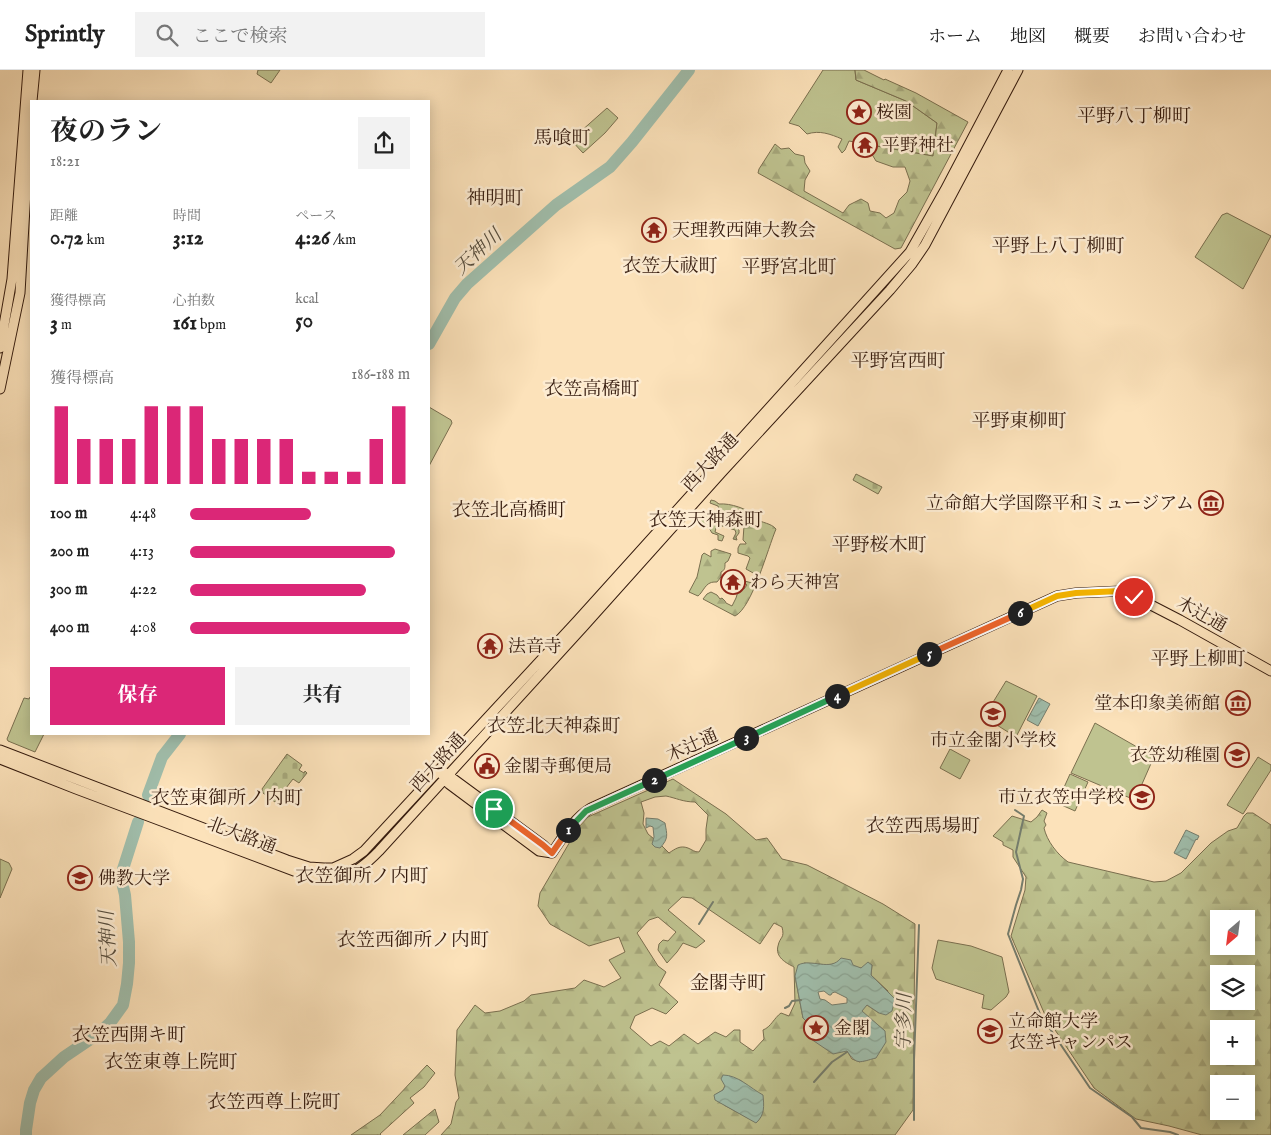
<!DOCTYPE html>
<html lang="ja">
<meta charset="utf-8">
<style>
:root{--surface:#fff;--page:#f2f2f2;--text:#222;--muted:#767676;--line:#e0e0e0;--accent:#db2777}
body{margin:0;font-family:"IM FELL English","Noto Serif JP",serif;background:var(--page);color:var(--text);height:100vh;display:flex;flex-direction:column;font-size:19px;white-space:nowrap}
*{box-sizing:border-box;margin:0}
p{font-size:16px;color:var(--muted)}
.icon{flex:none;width:28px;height:28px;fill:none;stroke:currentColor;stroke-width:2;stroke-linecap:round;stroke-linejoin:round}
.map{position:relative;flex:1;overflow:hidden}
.details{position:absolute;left:30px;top:30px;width:400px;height:635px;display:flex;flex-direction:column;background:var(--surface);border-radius:0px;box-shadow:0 2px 12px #0003}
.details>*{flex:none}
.needle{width:32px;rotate:208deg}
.tools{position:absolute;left:1210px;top:840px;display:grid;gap:10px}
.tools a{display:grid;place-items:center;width:45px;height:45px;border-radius:0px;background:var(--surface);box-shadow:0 2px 12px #0003;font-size:25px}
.pin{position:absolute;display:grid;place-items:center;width:42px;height:42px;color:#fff;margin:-21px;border:2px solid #fff;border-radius:50%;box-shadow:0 1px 5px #0007}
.km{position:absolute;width:25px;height:25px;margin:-12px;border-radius:50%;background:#222;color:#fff;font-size:14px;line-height:25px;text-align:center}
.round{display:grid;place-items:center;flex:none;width:52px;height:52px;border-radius:0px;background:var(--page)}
.summary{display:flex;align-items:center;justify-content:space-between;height:85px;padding:0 20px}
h1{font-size:28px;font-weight:700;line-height:38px}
.metrics{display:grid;grid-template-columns:repeat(3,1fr);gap:8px;height:85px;padding:5px 20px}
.metrics div{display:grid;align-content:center}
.metrics b{font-size:21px;font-weight:700}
.metrics small{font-size:14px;font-weight:400}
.metrics p{font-size:14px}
.chart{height:140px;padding:10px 20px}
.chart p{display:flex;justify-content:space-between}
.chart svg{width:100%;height:90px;margin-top:5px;stroke:var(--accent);stroke-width:6}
.action{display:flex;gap:10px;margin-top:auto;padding:10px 20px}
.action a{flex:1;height:58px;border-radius:0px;background:var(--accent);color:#fff;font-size:20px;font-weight:700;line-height:58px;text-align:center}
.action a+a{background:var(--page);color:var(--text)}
ul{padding:0 20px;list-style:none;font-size:16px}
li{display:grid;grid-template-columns:80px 60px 1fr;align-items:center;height:38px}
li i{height:12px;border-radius:6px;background:var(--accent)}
header{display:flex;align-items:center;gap:30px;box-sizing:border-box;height:70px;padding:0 25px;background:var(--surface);border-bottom:1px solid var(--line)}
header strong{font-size:24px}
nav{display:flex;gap:28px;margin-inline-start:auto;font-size:18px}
.search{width:350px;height:45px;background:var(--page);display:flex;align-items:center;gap:12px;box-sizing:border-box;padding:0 18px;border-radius:0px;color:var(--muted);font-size:19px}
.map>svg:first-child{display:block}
</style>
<header>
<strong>Sprintly</strong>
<div class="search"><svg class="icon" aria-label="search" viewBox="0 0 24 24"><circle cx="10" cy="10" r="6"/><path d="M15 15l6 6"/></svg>ここで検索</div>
<nav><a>ホーム</a><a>地図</a><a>概要</a><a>お問い合わせ</a></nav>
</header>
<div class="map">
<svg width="1271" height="1065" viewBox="0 0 1271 1065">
<defs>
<pattern id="forest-firs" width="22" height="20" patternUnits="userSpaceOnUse" patternTransform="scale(1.25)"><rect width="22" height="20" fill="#bfc390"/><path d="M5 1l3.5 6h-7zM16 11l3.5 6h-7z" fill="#a5a77b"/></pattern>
<pattern id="cemetery-stones" width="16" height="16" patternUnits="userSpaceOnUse" patternTransform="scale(1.25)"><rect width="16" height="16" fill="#bfc390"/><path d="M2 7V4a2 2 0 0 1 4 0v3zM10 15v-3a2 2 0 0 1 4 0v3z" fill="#a5a77b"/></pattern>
<pattern id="water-waves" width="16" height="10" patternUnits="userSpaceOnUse" patternTransform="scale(1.25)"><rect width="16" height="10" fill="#a0beac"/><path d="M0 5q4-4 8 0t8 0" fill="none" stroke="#8aa393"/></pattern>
</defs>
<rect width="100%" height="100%" fill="#fce2ba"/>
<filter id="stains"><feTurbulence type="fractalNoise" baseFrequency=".004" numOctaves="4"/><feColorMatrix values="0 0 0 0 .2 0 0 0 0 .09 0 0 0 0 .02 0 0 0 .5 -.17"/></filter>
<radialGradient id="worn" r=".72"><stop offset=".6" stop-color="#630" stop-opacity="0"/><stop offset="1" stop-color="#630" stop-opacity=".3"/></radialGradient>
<path fill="#bfc390" stroke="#7a6f4f" d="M 258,0 L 280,0 L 271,13 L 257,4 Z
M 823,0 L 855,0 L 856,10 L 906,31 L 937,53 L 933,86 L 849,71 L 845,80 L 842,83 L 838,77 L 842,69 C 830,64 820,60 807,64 L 799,56 L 789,53 Z
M 607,38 L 618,48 L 605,63 L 583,83 L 571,70 Z
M 1227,143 L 1271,166 L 1243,219 L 1195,187 L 1222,145 Z
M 429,337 L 451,350 L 452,353 L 429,396 Z
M 1006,611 L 1037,626 L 1016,667 L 984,647 Z
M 30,627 L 31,628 L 31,664 L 44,664 L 35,682 L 8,671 L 7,669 L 24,628 L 29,629 Z
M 1095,653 L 1151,685 L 1153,689 L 1135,730 L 1071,703 Z
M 950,679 L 970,690 L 960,709 L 940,698 Z
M 1258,687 L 1271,695 L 1271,700 L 1243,744 L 1227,735 Z
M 1070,704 L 1088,712 L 1075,741 L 1057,733 Z
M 0,789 L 9,793 L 12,799 L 0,828 Z
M 938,870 L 971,876 L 1002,887 L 1009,922 L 1006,927 L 991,940 L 982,938 L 984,925 L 936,909 L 932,898 Z"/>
<path fill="url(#forest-firs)" stroke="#7a6f4f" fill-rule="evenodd" d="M 855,0 L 864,0 L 884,10 L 885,9 L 916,23 L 968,52 L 901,178 L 895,179 L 758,103 L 759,99 L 775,74 L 781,79 L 789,78 L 795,84 L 804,86 L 805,93 L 810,101 L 805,110 L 804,121 L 843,143 L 849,135 L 861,129 L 868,133 L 870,141 L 880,143 L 886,148 L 894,143 L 899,130 L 907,122 L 910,111 L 905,97 L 893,97 L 876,91 L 870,81 L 859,73 L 933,86 L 937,53 L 906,31 L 856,10 Z
M 711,430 L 715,431 L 719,434 C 731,433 747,439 756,446 L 756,449 C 762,453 771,453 776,459 C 768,478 752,538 735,546 L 703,529 L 707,524 L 711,522 L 717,525 L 720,529 L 722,528 L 725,531 L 726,533 L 732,536 L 736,528 L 739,518 L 744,519 L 747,515 L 741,510 L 752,513 L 755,504 L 746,499 L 750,488 L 748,486 L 738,483 L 738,478 L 740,474 L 746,474 L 746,473 L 743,470 L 744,456 C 740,453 738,449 734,447 C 727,442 722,449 718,436 L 710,433 Z
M 702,441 C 711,446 723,455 734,455 L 739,460 L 739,463 L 736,467 L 737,470 L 733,469 L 736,463 L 735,460 L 719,455 L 716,458 L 715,462 L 724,466 L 722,471 L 718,470 L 718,465 L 712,463 L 709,458 L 695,450 L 695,446 L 699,442 Z
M 715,479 L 731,484 L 728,491 L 725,493 C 725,498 725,500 721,502 L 721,507 L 717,512 C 714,512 712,512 710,513 C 705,515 702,523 698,526 L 689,522 L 697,507 L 702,485 L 704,483 L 711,487 L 711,481 Z
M 673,709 L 726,744 L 756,770 L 767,768 L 782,789 L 807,795 L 883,834 L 915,854 L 913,1040 L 895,1065 L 441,1065 L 451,1054 L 456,1032 L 459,1028 L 455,1005 L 457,960 L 475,935 L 485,943 L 500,941 L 524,931 L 531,925 L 575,918 L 584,910 L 604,917 L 621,908 L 609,890 L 625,882 L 619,867 L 589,876 L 550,854 L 538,836 L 540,823 L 578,758 L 588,747 ZM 666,726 C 676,728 683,732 695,732 L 708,745 L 706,759 L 706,770 L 699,782 C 694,782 693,780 688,778 C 680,775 675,779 669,783 L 659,773 L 648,764 L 643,754 L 644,743 L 641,732 L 655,727 ZM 682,827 L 692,828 L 760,874 L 774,853 L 782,857 C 785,869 780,866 778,876 C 775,887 786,893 794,897 L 795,933 L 789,946 L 781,943 C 774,948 771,957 763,960 L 764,969 L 753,981 L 740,972 L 740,960 L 734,960 L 726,967 L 715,962 L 698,974 L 684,964 L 669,976 L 660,971 L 651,976 L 630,958 L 635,946 L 652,938 L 666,944 L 678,932 L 659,915 L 666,902 L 658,896 L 637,863 L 649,850 L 658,847 L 676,862 L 668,871 L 663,870 L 659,874 L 658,880 L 667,893 L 677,882 L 683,873 L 696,878 L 705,871 L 668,840 ZM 804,893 L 829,895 L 837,893 L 861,898 L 872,895 L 871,905 L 888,921 L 879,943 L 867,935 L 861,941 L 885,961 L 860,992 L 852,989 L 847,981 L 812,968 L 821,970 L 826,966 L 830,961 L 829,957 C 818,950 816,946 803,948 L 795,906 ZM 740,1010 L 750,1018 L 748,1048 L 724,1035 L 715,1025 L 723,1020 L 725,1016 Z
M 1042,740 L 1047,743 L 1044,751 L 1046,755 L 1044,758 C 1047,771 1057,784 1068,792 L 1154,812 L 1166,811 L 1181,803 L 1211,773 L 1228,761 L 1237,758 L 1244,746 L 1247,743 L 1253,743 L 1271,755 L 1271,1065 L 1202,1065 L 1169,1056 L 1136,1049 L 1094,1018 L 1045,945 L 1011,866 L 1025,820 L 1026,807 L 1013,787 L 1013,780 L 1003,775 L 1003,772 L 993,766 L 1012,746 L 1031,752 L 1037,747 ZM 1219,849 L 1246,849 L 1246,876 L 1219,876 ZM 1219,904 L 1246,904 L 1246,931 L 1219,931 ZM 1219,959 L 1246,959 L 1246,986 L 1219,986 ZM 1219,1014 L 1246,1014 L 1246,1041 L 1219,1041 Z
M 427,995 L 435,1003 L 424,1017 L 410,1028 L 414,1033 L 380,1064 L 381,1065 L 351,1065 L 380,1045 Z
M 435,1039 L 439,1052 L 425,1065 L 403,1065 Z"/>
<path fill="url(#cemetery-stones)" stroke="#7a6f4f" d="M 856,404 L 882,417 L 878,424 L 853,410 Z
M 287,684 L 302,695 L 299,700 L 304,703 L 305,701 L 307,703 L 299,713 L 293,709 L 275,732 L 263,723 L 262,719 Z"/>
<path fill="url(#water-waves)" stroke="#757d6d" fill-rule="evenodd" d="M 1039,628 L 1050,634 L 1038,656 L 1027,650 Z
M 646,748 L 658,749 L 665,753 C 667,765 669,768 660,778 L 655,777 L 652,774 L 654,767 L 653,757 L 650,756 L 646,758 Z
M 1186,760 L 1199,766 L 1197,770 L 1196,769 L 1186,789 L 1174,783 Z
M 841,888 L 851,890 L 853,895 L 861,898 L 868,892 L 872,895 L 871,905 L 895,929 L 892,941 L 886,945 L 879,943 L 867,935 L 862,941 L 885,961 L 886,972 L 876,988 C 860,992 857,996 847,981 L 833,984 L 811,969 L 814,967 L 820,970 L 824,965 L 826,966 L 829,961 L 827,960 L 828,957 L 811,947 L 807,952 L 803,948 L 795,906 L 798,895 C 812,888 830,902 841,888 ZM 824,921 L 829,925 L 831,925 L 832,923 L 835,922 L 847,928 L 847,933 L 832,935 L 825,930 L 820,929 L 818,922 Z
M 723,1005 C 738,1005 750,1018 763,1025 C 764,1036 765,1045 756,1053 L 715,1030 L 714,1025 L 723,1020 L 725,1016 L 721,1009 Z"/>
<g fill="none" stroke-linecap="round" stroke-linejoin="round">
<path stroke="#757d6d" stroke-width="2" d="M 1015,740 L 1024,746 L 1016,782 L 1023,809 L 1021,820 L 1016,835 L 1008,864 L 1040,944 L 1090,1018 L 1132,1047 L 1141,1058 L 1170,1062 L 1178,1065
M 699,854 L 713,832
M 785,938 L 789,936 L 792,931 L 801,930
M 814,1012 L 832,992 L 847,982
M 914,1050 L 914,990 L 919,855"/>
<path stroke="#a0beac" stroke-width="12" d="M 429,274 L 455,228 L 467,214 L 556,135 L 610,97 L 632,72 L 689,0
M 148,725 L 162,687 L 180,664
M 26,1065 L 26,1060 L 30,1033 L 34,1020 L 41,1008 L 64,987 L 98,964 L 110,953 L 123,935 L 127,914 L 129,893 L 129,872 L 125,825 L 122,812 L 123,799 L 138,752"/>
<defs>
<path id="major" d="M 32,31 L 35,0
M 0,278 L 12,209 L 28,0
M 0,319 L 20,223 L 31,35
M 0,680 L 287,790 L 309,797 L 324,798 L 333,798 L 353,789 L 364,781 L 577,551 L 910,182 L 945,120 L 1008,0
M 0,689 L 76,719 L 302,804 C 338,813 354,807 379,781 L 584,556 L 722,402 L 890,220 L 912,194 L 925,175 L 1018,0
M 444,702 L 543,775 L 551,783
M 443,706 L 449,714 L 539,781 L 552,783
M 552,783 C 563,767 574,748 591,738 L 1057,526 L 1076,523 L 1121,521 L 1149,534 L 1180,550 L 1271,601"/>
</defs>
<use href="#major" stroke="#351b0e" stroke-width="11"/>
<use href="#major" stroke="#fce2ba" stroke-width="9"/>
</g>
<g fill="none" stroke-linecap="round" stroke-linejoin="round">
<defs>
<path id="split-1" d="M 494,739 L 543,775 L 552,783 L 568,760"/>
<path id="split-2" d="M 568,760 L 586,741 L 654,710"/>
<path id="split-3" d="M 654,710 L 746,668"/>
<path id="split-4" d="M 746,668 L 837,626"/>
<path id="split-5" d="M 837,626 L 929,584"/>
<path id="split-6" d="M 929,584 L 1020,543"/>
<path id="split-7" d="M 1020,543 L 1057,526 L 1076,523 L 1121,521 L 1134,527"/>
</defs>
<use href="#split-1" stroke="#fff" stroke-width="10"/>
<use href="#split-2" stroke="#fff" stroke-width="10"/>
<use href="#split-3" stroke="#fff" stroke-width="10"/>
<use href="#split-4" stroke="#fff" stroke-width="10"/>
<use href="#split-5" stroke="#fff" stroke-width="10"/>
<use href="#split-6" stroke="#fff" stroke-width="10"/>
<use href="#split-7" stroke="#fff" stroke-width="10"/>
<use href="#split-1" stroke="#f0652b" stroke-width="6"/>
<use href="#split-2" stroke="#22a559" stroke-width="6"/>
<use href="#split-3" stroke="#22a559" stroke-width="6"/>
<use href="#split-4" stroke="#22a559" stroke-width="6"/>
<use href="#split-5" stroke="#f5b400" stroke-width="6"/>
<use href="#split-6" stroke="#f0652b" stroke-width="6"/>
<use href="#split-7" stroke="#f5b400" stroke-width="6"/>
</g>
<defs>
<symbol id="sight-ring" viewBox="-11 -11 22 22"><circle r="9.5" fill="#fdecd2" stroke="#8f2418" stroke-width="1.5"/><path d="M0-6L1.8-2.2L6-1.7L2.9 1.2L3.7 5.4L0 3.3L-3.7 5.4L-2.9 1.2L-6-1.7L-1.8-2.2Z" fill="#8f2418"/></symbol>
<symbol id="temple-ring" viewBox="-11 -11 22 22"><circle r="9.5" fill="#fdecd2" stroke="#8f2418" stroke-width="1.5"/><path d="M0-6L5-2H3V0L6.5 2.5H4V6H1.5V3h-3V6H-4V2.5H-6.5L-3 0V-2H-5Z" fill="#8f2418"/></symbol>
<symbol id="museum-ring" viewBox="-11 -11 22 22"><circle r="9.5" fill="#fdecd2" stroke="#8f2418" stroke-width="1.5"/><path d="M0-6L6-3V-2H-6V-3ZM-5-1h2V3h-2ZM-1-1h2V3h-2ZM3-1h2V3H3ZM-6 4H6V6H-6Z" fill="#8f2418"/></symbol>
<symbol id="school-ring" viewBox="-11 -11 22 22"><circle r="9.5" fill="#fdecd2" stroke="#8f2418" stroke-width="1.5"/><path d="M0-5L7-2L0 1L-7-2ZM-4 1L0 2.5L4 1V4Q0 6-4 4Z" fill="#8f2418"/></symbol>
<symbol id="civic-ring" viewBox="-11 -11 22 22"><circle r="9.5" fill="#fdecd2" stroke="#8f2418" stroke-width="1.5"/><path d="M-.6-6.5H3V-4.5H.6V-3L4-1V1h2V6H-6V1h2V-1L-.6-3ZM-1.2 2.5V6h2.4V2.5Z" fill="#8f2418"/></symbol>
<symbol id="university-ring" viewBox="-11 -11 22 22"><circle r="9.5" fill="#fdecd2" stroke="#8f2418" stroke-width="1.5"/><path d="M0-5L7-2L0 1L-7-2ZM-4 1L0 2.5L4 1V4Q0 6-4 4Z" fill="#8f2418"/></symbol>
</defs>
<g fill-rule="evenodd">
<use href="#sight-ring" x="845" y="28" width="28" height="28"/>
<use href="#temple-ring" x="851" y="61" width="28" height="28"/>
<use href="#temple-ring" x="640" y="146" width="28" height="28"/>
<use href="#museum-ring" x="1197" y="419" width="28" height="28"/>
<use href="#temple-ring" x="719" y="498" width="28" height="28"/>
<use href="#temple-ring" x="476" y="562" width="28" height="28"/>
<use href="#museum-ring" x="1224" y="619" width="28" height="28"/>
<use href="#school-ring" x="979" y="630" width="28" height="28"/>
<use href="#school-ring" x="1223" y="671" width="28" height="28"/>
<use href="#civic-ring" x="473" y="682" width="28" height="28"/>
<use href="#school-ring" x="1128" y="713" width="28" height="28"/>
<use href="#university-ring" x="66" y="794" width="28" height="28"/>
<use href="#sight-ring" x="802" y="944" width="28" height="28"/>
<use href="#university-ring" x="976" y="947" width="28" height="28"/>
</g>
<g text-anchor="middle" stroke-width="5" stroke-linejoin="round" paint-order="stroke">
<g font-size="18" fill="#351b0e" stroke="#fdecd2" text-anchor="start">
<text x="876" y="48">桜園</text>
<text x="882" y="81">平野神社</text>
<text x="672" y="166">天理教西陣大教会</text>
<text x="1194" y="439" text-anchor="end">立命館大学国際平和ミュージアム</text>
<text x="750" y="518">わら天神宮</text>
<text x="508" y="582">法音寺</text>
<text x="1220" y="639" text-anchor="end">堂本印象美術館</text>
<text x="993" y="676" text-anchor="middle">市立金閣小学校</text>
<text x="1220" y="691" text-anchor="end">衣笠幼稚園</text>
<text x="504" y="702">金閣寺郵便局</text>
<text x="1124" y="733" text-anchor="end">市立衣笠中学校</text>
<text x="98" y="814">佛教大学</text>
<text x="1008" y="957">立命館大学<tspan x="1008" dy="21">衣笠キャンパス</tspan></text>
<text x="834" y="964">金閣</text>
</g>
<g font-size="18" fill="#351b0e" stroke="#fdecd2">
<text transform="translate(710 392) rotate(-47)" y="6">西大路通</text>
<text transform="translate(1202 544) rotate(29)" y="6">木辻通</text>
<text transform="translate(692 675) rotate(-24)" y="6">木辻通</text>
<text transform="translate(438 692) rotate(-48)" y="6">西大路通</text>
<text transform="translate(242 765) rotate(21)" y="6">北大路通</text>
</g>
<g font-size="19" fill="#351b0e" stroke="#fdecd2">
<text x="1134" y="52">平野八丁柳町</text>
<text x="562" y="74">馬喰町</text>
<text x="495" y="134">神明町</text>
<text x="1058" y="182">平野上八丁柳町</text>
<text x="670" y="202">衣笠大祓町</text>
<text x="789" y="203">平野宮北町</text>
<text x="898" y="297">平野宮西町</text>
<text x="592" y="325">衣笠高橋町</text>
<text x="1019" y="357">平野東柳町</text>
<text x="509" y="446">衣笠北高橋町</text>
<text x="706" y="456">衣笠天神森町</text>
<text x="879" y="481">平野桜木町</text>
<text x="1198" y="595">平野上柳町</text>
<text x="554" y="662">衣笠北天神森町</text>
<text x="227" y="734">衣笠東御所ノ内町</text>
<text x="923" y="762">衣笠西馬場町</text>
<text x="362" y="812">衣笠御所ノ内町</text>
<text x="413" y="876">衣笠西御所ノ内町</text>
<text x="728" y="919">金閣寺町</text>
<text x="129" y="971">衣笠西開キ町</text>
<text x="171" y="998">衣笠東尊上院町</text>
<text x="274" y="1038">衣笠西尊上院町</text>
</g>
<g font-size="19" font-style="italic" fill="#554c3d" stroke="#fdecd2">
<text transform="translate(477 181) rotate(-43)" y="7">天神川</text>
<text transform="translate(107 869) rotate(-93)" y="7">天神川</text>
<text transform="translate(903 952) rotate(-89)" y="7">宇多川</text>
</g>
</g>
<rect width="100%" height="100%" filter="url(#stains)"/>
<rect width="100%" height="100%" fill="url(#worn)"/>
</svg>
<div class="tools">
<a><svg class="needle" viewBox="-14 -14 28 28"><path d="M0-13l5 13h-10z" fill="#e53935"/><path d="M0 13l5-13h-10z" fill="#767676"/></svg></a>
<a><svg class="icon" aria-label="layers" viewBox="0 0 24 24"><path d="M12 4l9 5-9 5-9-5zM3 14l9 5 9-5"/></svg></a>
<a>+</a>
<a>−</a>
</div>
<div class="pin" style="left:494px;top:739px;background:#1e9e55"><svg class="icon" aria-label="arrive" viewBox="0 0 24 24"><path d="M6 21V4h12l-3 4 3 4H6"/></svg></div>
<div class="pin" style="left:1134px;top:527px;background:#d93025"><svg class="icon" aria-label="check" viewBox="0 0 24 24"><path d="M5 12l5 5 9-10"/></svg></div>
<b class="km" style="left:568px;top:760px">1</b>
<b class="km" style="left:654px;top:710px">2</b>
<b class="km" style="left:746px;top:668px">3</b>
<b class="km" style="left:837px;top:626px">4</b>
<b class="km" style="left:929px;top:584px">5</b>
<b class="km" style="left:1020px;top:543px">6</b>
<section class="details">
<div class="summary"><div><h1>夜のラン</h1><p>18:21</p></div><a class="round"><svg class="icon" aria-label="share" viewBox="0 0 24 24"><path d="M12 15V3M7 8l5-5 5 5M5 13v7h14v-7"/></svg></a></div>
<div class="metrics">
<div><p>距離</p><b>0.72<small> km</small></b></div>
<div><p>時間</p><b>3:12</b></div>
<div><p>ペース</p><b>4:26<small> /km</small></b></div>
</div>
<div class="metrics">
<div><p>獲得標高</p><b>3<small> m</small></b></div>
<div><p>心拍数</p><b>161<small> bpm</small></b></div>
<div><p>kcal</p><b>50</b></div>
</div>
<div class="chart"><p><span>獲得標高</span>186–188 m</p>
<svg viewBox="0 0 160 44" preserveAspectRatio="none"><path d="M5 44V6M15 44V22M25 44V22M35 44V22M45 44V6M55 44V6M65 44V6M75 44V22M85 44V22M95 44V22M105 44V22M115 44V38M125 44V38M135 44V38M145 44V22M155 44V6"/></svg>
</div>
<ul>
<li><b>100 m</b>4:48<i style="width:55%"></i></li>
<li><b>200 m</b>4:13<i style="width:93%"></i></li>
<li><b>300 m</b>4:22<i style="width:80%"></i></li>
<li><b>400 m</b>4:08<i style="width:100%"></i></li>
</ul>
<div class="action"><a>保存</a><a>共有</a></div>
</section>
</div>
